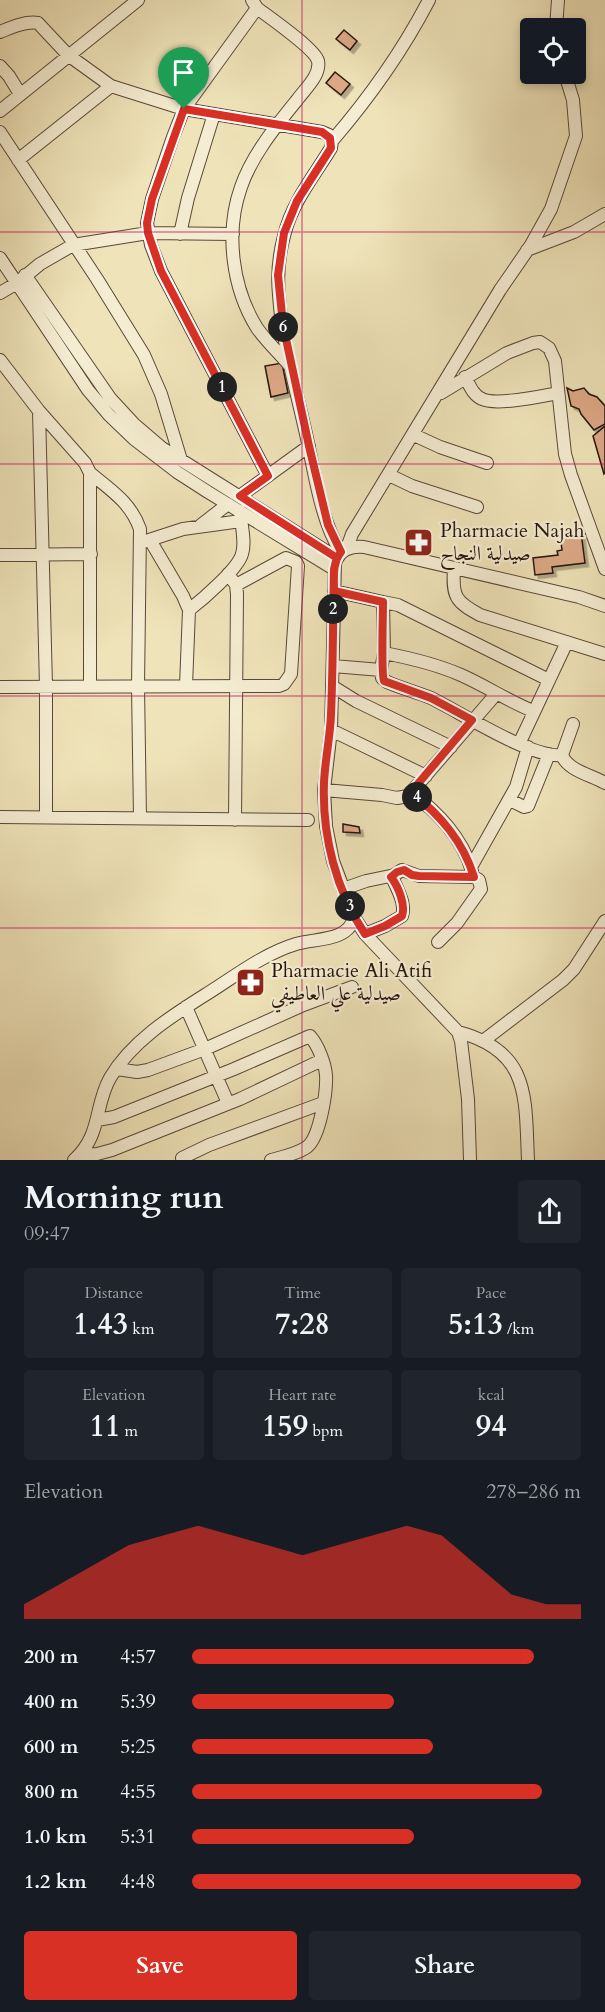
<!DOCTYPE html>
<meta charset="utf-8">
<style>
:root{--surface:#171b24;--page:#20242c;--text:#f1f3f6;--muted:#9ea1a6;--accent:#d93025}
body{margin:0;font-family:Cardo,Amiri,serif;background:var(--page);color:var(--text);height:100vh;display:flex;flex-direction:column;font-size:22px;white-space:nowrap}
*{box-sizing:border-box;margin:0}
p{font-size:20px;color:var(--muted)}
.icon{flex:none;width:33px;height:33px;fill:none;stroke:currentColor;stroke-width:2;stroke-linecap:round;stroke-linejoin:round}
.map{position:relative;height:1160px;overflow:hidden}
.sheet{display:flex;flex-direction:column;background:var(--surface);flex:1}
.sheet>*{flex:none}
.buttons{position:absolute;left:520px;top:18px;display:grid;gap:12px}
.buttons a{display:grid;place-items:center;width:66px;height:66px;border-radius:6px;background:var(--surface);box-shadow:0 3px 9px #0003;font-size:30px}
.pin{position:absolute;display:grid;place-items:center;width:51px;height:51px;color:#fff;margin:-62px -26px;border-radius:50% 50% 50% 0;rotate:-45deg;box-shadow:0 0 6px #0007}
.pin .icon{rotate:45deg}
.km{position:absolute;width:30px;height:30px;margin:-15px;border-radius:50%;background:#222;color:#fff;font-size:16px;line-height:30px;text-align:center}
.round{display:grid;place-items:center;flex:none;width:63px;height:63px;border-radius:6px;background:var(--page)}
.head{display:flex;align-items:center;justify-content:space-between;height:102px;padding:0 24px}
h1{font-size:33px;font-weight:600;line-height:45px}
.stats{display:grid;grid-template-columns:repeat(3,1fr);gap:9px;height:102px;padding:6px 24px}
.stats div{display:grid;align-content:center;border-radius:6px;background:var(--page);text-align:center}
.stats b{font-size:30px;font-weight:600}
.stats small{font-size:16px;font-weight:400}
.stats p{font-size:16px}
.chart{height:168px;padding:12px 24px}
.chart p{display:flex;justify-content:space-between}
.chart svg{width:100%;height:108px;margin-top:6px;fill:var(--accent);opacity:.7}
.action{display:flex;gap:12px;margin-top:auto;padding:12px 24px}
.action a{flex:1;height:69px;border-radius:6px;background:var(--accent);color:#fff;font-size:24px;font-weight:600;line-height:69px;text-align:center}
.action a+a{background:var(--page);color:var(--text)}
ul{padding:0 24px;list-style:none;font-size:20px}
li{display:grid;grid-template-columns:96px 72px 1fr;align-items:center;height:45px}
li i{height:15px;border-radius:8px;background:var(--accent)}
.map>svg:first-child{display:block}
</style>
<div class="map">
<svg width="605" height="1160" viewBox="0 0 605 1160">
<defs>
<filter id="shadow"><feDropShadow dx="3.5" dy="3.5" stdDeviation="0" flood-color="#0004"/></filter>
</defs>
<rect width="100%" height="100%" fill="#efe3b9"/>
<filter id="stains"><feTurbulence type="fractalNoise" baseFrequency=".00333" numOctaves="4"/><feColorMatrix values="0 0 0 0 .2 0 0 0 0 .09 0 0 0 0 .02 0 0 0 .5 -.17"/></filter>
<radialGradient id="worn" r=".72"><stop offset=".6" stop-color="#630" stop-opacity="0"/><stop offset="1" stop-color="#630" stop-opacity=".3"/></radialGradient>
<path fill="#dea987" stroke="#26150e" stroke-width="1.5" filter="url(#shadow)" d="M 344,30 L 357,41 L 350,50 L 336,39 Z
M 335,72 L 350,84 L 341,95 L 326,83 Z
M 282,363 L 288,393 L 271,397 L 265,366 Z
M 567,388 L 573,391 L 584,388 L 589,394 L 597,397 L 605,406 L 605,424 L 594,430 L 581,414 L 579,409 L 571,406 Z
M 605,426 L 605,473 L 604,474 L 593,436 Z
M 581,532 L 585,563 L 552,567 L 553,573 L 535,575 L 533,558 L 558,555 L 557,551 L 562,550 L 560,535 Z
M 343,824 L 359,827 L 360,833 L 343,832 Z"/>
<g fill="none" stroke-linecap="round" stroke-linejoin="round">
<defs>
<path id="minor" d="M 252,0 L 257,8 L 184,109 L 173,137 L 152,199 L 147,223 L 151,245 L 161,271 L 268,476
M 257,8 C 269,17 315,49 318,61 C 321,75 305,89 297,100 C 276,126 252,155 241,187 C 225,232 232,288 257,328 C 266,341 279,353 290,366
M 556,28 L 558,0
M 0,32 C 12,27 26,21 38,23 L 68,55 L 111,86 L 184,109 L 322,132 L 329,135 L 332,141 L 331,148 C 314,176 292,202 284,236 C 279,255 277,275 279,295 C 282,342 296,388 306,434 C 314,469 321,523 341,552
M 0,66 L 9,76 L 20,94
M 0,111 L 138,0
M 0,132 L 97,279 L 144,355 L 161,394 L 181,460
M 332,141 C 369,98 403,50 429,0
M 18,160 L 111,86
M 180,234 L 188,198 L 214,114
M 527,250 L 574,232 L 605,214
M 0,258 L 88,390 L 109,415 L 134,439 L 177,472 L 208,492 L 334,569
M 25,275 L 110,398 L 134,424 L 162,448 L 337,558
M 0,293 L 17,283 L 40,264 L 73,245 L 148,233 L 233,234
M 0,360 L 39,411 L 85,463 L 90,473 L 90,686
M 465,377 C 470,386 473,395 482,399 C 496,406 542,396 558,393
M 441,393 L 507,353 L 533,343 L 540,342 L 549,348 L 555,361 L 565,454 L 571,475 L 605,569
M 39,411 L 46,686 L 46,817
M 414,435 L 440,447 L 487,463
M 90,473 C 111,490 131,503 140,529 L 138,686 L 140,818
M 389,475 L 412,486 L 477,507
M 240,496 L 309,446
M 201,525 L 228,504
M 150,540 L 183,596 L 189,610 L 186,686
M 143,542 L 183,529 L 241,521
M 347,548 L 352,534 L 500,290 L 531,245 L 551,209 L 576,136 L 573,100 L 565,74
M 0,555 L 91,554
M 454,569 C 452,597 456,602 480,615 L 605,654
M 228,574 L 236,585 L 237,594 L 235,820
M 383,602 L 398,605 L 549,680
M 189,610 C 202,600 238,569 242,554 C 246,542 241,524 240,511
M 384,653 C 410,658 436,664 461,675 C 486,686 508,701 533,711
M 333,666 L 381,670 L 384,653 L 383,602 L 334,591
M 381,670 L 382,678 L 387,682 C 401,688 416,692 431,698 C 460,712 532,759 562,755 L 573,724
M 332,686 L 356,701 L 451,747
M 0,687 L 279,686 L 284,684 L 291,674 L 298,566 L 296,562 L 286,558 L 236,585
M 331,730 L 426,776
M 519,744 L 567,642
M 562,755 C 567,770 591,775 605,783
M 324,790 L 382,795 L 397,798 L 408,796 L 496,694
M 411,792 C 438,813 462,837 472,871
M 510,800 L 524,807 L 528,806 L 549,754
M 0,817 L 308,820
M 471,867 L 516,787 L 528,747
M 391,877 L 402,870 L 419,876 L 474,877 L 479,880 L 481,889 L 457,923 L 438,942
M 343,889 L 366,881 L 390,876 L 393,879 C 398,891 406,904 402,916 L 385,926 L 365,934
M 186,1007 L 228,1103
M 458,1032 C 531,1051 525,1098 528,1160
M 483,1041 L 563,980 L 574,969 L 605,921
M 117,1069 L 137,1072 L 148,1070 L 205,1049 L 301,1006 L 352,987
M 97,1120 L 114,1117 L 234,1069 L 310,1036 C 318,1045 325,1063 326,1075 C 327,1091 320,1137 307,1147 C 297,1154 283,1157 271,1160
M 79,1155 L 97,1154 L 112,1150 L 240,1099 L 322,1060
M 182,1158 L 209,1145 L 323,1103
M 74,1160 C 102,1135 94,1106 110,1078 C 131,1042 170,1017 205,995 C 234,977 263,954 296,944 C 315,938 349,942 354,917
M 470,1160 L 468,1099 L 461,1041 L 458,1032 L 365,934 L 354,917 L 333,861 L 326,826 L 324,790 L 331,730 L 335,563 C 340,549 351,546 364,547 L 579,597 L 605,606"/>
</defs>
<use href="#minor" stroke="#584839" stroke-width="14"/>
<use href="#minor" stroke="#f5edd2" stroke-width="12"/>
</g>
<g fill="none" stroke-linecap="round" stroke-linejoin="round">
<defs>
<path id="route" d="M 184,109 L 152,199 L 147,223 L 148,233 L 161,271 L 268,476 L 240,496 L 337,558 L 334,569 C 333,618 333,666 331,715 C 330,738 325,760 324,783 C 322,835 336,891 365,934 L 385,926 L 402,916 C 406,905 398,886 391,877 L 397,872 L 404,870 L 412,875 L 419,876 L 474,877 C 463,841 440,815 411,792 L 472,720 L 431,698 L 384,681 C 381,674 383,615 383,602 L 334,591 C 334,578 332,563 341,552 L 328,525 L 309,446 L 283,325 L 278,275 L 284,233 L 297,201 L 331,148 L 330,138 L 322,132 L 184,109"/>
</defs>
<use href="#route" stroke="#fff" stroke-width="12"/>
<use href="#route" stroke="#d93025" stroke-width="8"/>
</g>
<path fill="none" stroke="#c2185b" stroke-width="1.5" stroke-opacity="0.55" d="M 302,0 L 302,1160M 0,232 L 605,232M 0,464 L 605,464M 0,696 L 605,696M 0,928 L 605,928"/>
<defs>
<symbol id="pharmacy-square" viewBox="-11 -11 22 22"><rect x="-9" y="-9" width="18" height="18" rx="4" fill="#8f2418" stroke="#f5edd2"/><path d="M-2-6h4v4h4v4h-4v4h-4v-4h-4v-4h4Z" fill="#fff"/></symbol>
</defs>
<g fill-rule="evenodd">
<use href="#pharmacy-square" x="402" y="526" width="33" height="33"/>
<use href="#pharmacy-square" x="234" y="966" width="33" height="33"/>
</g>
<g text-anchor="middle" stroke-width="4.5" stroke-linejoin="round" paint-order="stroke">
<g font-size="20" fill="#26150e" stroke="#f5edd2" text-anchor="start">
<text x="440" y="537">Pharmacie Najah<tspan x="440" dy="23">صيدلية النجاح</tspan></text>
<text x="271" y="977">Pharmacie Ali Atifi<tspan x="271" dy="23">صيدلية علي العاطيفي</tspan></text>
</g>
</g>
<rect width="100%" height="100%" filter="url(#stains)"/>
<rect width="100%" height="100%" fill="url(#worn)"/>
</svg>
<div class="buttons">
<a><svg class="icon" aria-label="locate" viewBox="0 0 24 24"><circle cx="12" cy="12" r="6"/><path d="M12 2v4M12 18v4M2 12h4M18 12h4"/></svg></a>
</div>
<div class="pin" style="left:184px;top:109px;background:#1e9e55"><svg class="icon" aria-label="arrive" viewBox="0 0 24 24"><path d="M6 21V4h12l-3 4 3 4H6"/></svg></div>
<b class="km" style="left:222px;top:387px">1</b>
<b class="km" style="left:333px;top:609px">2</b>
<b class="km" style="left:350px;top:906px">3</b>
<b class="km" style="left:417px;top:797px">4</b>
<b class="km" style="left:283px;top:327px">6</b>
</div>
<section class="sheet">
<div class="head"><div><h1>Morning run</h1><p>09:47</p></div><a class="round"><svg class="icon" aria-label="share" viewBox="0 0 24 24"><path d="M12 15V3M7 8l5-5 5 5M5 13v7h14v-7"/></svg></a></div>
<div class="stats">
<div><p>Distance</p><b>1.43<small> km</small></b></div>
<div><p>Time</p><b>7:28</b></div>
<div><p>Pace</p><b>5:13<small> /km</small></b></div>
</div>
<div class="stats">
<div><p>Elevation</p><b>11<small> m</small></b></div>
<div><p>Heart rate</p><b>159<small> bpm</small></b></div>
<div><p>kcal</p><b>94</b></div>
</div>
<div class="chart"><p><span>Elevation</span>278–286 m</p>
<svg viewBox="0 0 160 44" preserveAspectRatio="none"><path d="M0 44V38L10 30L20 22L30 14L40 10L50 6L60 10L70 14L80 18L90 14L100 10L110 6L120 10L130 22L140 34L150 38L160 38V44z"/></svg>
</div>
<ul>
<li><b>200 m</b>4:57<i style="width:88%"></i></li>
<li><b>400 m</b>5:39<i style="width:52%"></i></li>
<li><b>600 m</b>5:25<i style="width:62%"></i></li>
<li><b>800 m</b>4:55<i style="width:90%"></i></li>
<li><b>1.0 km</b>5:31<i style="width:57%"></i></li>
<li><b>1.2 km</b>4:48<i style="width:100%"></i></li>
</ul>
<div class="action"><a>Save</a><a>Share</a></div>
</section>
